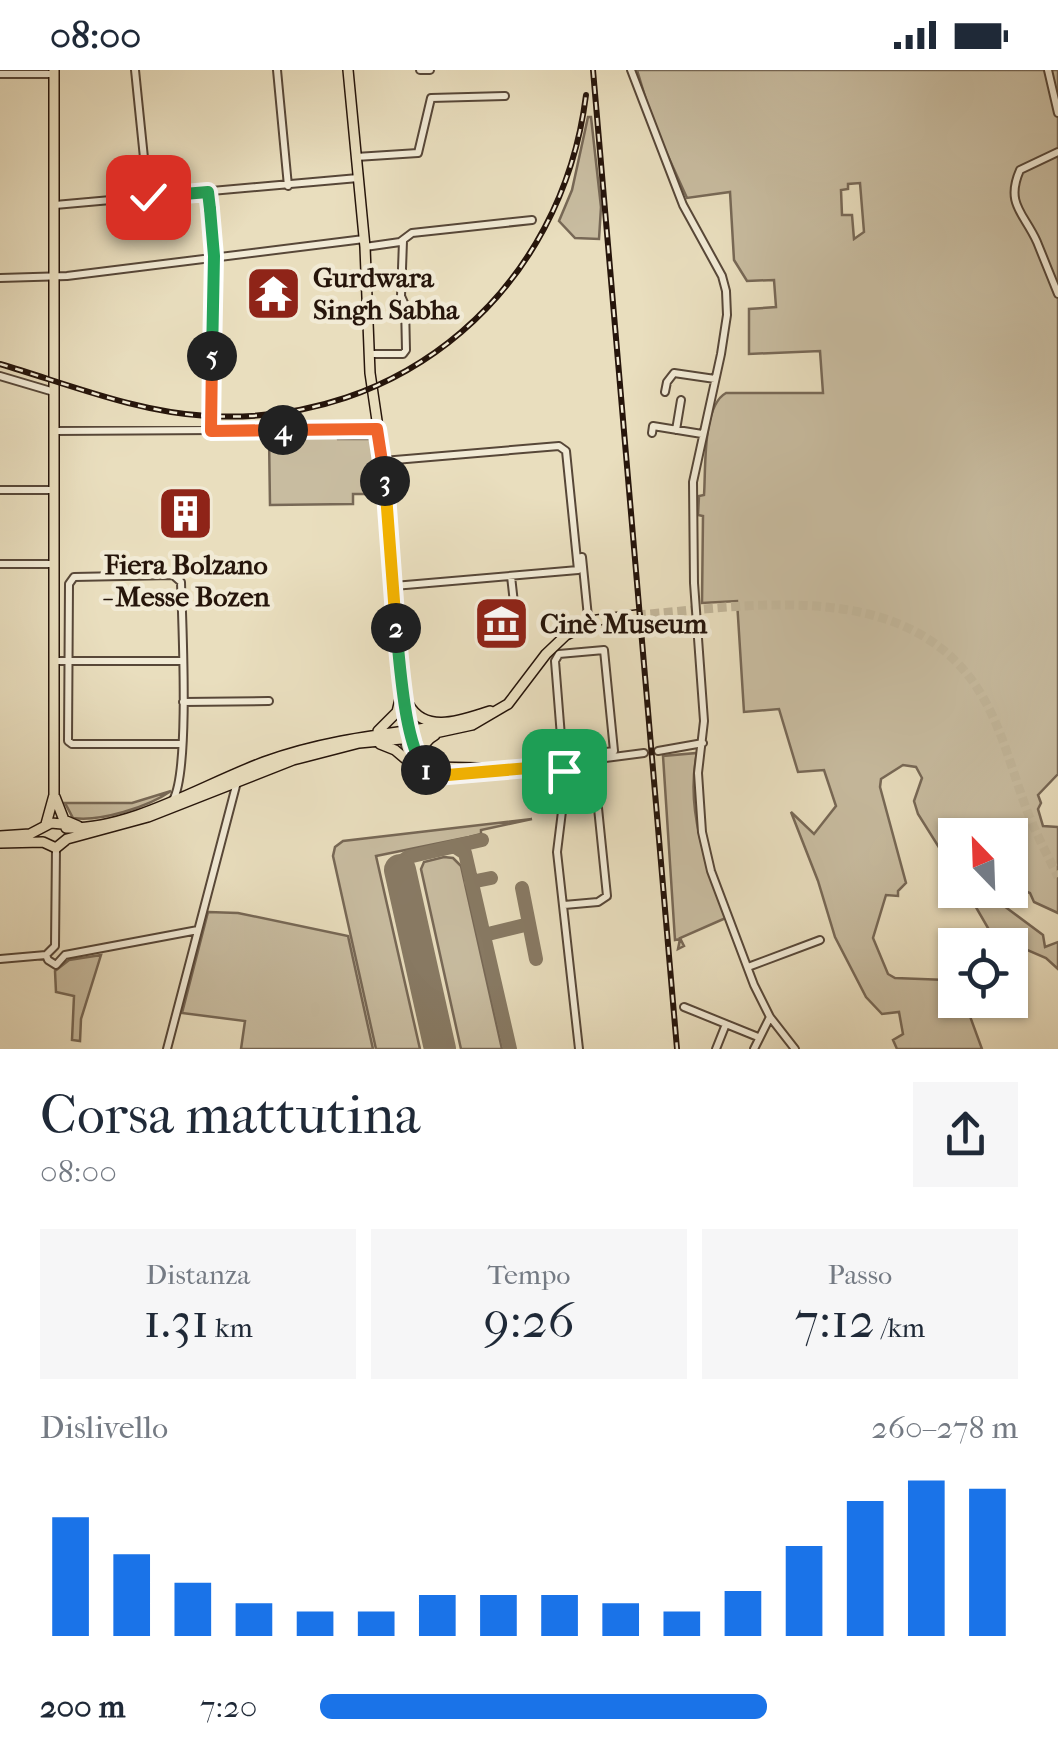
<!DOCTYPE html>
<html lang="it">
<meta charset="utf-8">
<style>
:root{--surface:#fff;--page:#f6f6f7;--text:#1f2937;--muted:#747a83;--accent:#1a73e8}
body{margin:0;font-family:"IM FELL French Canon",serif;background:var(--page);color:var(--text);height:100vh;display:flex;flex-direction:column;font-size:38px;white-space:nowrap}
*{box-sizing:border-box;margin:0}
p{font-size:32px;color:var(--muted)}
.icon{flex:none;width:55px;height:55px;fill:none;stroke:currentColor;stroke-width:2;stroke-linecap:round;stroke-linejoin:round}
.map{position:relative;height:979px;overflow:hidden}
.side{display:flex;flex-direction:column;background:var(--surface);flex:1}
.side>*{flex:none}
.needle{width:65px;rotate:337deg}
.tools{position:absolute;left:938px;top:748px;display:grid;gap:20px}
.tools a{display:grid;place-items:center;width:90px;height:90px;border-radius:0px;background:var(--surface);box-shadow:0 2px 8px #0004;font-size:50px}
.pin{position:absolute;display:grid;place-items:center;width:85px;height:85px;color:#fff;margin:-42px;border-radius:20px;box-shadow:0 5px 15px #0006}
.km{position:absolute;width:50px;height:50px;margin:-25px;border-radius:50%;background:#222;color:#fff;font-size:28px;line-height:50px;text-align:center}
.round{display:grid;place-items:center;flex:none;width:105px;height:105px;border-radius:0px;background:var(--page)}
.summary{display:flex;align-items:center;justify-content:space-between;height:170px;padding:0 40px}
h1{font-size:55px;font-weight:600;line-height:75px}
.metrics{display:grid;grid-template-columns:repeat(3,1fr);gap:15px;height:170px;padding:10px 40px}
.metrics div{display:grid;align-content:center;border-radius:0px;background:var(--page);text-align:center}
.metrics b{font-size:50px;font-weight:600}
.metrics small{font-size:28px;font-weight:400}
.metrics p{font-size:28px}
.chart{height:280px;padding:20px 40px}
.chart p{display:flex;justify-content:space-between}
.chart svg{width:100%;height:180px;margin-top:10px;stroke:var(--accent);stroke-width:6}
ul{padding:0 40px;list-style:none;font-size:32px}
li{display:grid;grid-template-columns:160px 120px 1fr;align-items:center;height:75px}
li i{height:25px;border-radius:12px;background:var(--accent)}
.status{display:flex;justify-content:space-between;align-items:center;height:70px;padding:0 50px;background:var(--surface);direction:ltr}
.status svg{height:28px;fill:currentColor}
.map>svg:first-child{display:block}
</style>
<div class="status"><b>08:00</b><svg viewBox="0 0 49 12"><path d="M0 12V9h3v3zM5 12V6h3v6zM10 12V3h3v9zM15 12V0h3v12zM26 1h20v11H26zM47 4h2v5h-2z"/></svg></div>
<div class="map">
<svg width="1058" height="979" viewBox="0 0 1058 979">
<rect width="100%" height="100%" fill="#e9debe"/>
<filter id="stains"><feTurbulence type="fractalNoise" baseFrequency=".002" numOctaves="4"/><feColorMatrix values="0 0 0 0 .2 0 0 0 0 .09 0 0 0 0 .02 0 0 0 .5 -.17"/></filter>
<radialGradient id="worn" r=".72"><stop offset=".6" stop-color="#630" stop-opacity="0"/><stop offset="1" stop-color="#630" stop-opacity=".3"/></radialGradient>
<path fill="#c8bca0" stroke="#776856" stroke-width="2.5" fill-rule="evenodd" d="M 637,0 L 1058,0 L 1058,704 L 1038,725 L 1041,733 L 1038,739 L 1043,756 L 1058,757 L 1058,843 L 1034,832 L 1030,823 L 1014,817 L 1002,832 L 1004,836 L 1043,865 L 1045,877 L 1058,872 L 1058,899 L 1046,888 L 992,865 L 966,820 L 1010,820 L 1010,765 L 955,765 L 955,803 L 918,744 L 914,731 L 922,708 L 916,697 L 903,695 L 881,709 L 880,717 L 906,813 L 898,821 L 898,826 L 886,825 L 873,868 L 888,904 L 895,908 L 947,910 L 953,914 L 955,930 L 964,930 L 982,979 L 897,979 L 893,970 L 903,964 L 899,942 L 882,944 L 866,927 L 835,867 L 818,811 L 791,742 L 814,764 L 836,736 L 824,700 L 798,702 L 779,639 L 744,642 L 737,531 L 702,533 L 703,446 L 698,445 L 699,426 L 704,425 C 706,399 702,336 726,323 L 823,323 L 820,281 L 749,284 L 749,239 L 776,237 L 774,210 L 747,211 L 734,190 L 730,122 L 687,128 L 653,53 ZM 860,113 L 864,162 L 854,169 L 852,145 L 842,145 L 841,120 L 848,119 L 848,114 Z
M 588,47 L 591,47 L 601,137 L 599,169 L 575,168 L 559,151 L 572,120 Z
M 337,364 L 338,369 L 375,369 L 376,424 L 353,424 L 353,434 L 270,435 L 269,366 Z
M 697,683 C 685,739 706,796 728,847 L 680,868 L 684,876 L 678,879 L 680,869 L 675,870 L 663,686 Z
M 171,721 C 148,737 100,752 73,748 L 65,733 L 132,733 Z
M 532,749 L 481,760 L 481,764 L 469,767 L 376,786 L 420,979 L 376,979 L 333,786 L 335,777 L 343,771 Z
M 444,787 L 453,788 L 461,796 L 502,979 L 461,979 L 421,799 L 424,792 Z
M 208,842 L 238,843 L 348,866 L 373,979 L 241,979 L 245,951 L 182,943 Z
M 101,885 L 81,949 L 80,971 L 72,970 L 74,926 L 56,922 L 55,901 L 69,890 Z"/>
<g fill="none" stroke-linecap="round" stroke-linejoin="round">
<path stroke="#887a64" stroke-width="14" d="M 454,776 L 465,783 L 510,979
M 400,800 L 401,792 L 408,787 L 482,770
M 471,812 L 491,808
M 522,818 L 536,889
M 484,865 L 529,854"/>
<path stroke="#887a64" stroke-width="32" d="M 400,800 L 440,979"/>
<path stroke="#c2b69a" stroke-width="9" stroke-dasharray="9 4.5" stroke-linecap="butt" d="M 637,545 C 751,536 910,506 981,624 C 1002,659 1012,700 1026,738 C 1035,762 1047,784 1058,807"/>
<defs>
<path id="minor" d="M 135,0 L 148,127
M 277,0 L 288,116
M 420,0 L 430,0
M 631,0 L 683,135 L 722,206 L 726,221 L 727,245 L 721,284 L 693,412 L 694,513 L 704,651 L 698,703 L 702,762 L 711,801 L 754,915 L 770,947 L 795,979
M 1048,0 L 1058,43
M 0,4 L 54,4
M 1058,82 L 1020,100 C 1005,134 1024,143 1037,172 C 1044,189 1051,207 1058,224
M 356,87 L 418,83 L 431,28 L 505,26
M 208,122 L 214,186 L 211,361
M 55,135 L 358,108
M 365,177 L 400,172 L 412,163 L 532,150
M 0,208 L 67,206 L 364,169
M 369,284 L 403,284 L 406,280 L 405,235 L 401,226 L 403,171
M 0,306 L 54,322
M 665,322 L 667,312 L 674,303 L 715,309
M 676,360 L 681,330
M 54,361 L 377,359
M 652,363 L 653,356 L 702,364
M 383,391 L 559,376 L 566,381 L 578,500 L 394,516
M 0,420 L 54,420
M 577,488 L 582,487 L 588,547
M 0,494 L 54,494
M 511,506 L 516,551 L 513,559
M505.5 565a5.5 5.5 0 1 1 11 0a5.5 5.5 0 1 1-11 0Z
M 54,591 L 182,591
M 183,632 L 269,631
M 412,668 L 417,689 L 429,704
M 404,669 C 411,720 449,705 489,702
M 658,681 L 703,673
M 564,687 L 614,681 L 604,580 L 559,584 L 555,591 L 565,717 L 557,782 L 579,979
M 521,699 L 644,683
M 173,730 C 190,701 182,552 181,512 L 173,505 L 74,507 L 69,514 L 68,671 L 72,674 L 181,674
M 563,734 L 589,733 L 598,738 L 607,826 L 598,832 L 564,835
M 46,885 L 48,890 L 56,895 L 65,885 L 198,860
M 0,889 L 46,885 L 55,876 L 56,778
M 748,897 L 820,870
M 684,937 L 758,967
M 167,979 L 237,712
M 716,979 L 726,954
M 754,979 L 770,947"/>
<path id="major" d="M 348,0 L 365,177 L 370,303 L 385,405 L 402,617 L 412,668
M 409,635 C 426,665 464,649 490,641
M 378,661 L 397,642 L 401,625
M 435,665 C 421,673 418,688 433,697 L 523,699
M 380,674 L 395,680 L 408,691
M 55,727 L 64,750 L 78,756
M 46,754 L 54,725 L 54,0
M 66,758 C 131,760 204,714 264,692 C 324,670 385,664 447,655
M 0,766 L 30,764 L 51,753 L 62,754
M 0,773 L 43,772 L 56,778 L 67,769 L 148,747 L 293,690 L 359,673 L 412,668 L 472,655 L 508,634 L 546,584 L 566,565 L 597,550 L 637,545"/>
</defs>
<use href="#minor" stroke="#574738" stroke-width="10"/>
<use href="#major" stroke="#26150b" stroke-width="12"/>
<use href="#minor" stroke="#f1ead5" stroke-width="6"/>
<use href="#major" stroke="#e9debe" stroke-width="9"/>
<defs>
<path id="rail" d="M 593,0 L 677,979
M 0,294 C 68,314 136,342 207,346 C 404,357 562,218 586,25"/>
</defs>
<use href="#rail" stroke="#26150b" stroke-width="6"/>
<use href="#rail" stroke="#f1ead5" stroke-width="2.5" stroke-dasharray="8" stroke-linecap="butt"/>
</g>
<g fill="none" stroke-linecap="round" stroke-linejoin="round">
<defs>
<path id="split-1" d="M 426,700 L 436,706 L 564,695 L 564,701"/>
<path id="split-2" d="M 396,558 C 400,591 404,676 426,700"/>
<path id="split-3" d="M 385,411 L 396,558"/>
<path id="split-4" d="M 283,360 L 377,359 L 385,411"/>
<path id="split-5" d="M 212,286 L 211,361 L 283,360"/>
<path id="split-6" d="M 210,139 L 214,186 L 212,286"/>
<path id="split-7" d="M 148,127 L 208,122 L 210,139"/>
</defs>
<use href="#split-1" stroke="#fff" stroke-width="20"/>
<use href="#split-2" stroke="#fff" stroke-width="20"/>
<use href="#split-3" stroke="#fff" stroke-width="20"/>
<use href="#split-4" stroke="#fff" stroke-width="20"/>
<use href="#split-5" stroke="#fff" stroke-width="20"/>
<use href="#split-6" stroke="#fff" stroke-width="20"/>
<use href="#split-7" stroke="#fff" stroke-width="20"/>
<use href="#split-1" stroke="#f5b400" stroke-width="12"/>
<use href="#split-2" stroke="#22a559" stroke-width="12"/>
<use href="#split-3" stroke="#f5b400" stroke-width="12"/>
<use href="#split-4" stroke="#f0652b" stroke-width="12"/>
<use href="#split-5" stroke="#f0652b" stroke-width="12"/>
<use href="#split-6" stroke="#22a559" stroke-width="12"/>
<use href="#split-7" stroke="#22a559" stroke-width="12"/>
</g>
<defs>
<symbol id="temple-square" viewBox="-11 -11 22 22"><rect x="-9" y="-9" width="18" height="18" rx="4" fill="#8f2418" stroke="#f1ead5"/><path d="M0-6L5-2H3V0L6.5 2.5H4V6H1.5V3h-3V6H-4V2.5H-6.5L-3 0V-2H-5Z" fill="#fff"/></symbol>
<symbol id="building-square" viewBox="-11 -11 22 22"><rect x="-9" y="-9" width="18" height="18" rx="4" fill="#8f2418" stroke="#f1ead5"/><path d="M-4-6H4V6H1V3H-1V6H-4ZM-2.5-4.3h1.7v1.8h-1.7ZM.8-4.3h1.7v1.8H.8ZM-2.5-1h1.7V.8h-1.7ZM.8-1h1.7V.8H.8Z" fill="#fff"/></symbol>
<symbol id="museum-square" viewBox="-11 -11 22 22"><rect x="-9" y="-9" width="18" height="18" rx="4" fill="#8f2418" stroke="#f1ead5"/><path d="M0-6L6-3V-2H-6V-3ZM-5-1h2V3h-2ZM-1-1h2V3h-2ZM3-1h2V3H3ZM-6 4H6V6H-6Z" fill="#fff"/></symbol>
</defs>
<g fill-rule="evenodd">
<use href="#temple-square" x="242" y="192" width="63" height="63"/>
<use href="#building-square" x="154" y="412" width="63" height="63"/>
<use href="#museum-square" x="470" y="522" width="63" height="63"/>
</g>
<g text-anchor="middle" stroke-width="9" stroke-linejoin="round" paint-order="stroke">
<g font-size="28" font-weight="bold" fill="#26150b" stroke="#f1ead5" text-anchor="start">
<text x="313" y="217">Gurdwara<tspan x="313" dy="32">Singh Sabha</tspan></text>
<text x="186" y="504" text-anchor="middle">Fiera Bolzano<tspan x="186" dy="32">- Messe Bozen</tspan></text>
<text x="540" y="563">Cinè Museum</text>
</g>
</g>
<rect width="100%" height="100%" filter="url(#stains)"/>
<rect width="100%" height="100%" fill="url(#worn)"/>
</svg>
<div class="tools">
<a><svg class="needle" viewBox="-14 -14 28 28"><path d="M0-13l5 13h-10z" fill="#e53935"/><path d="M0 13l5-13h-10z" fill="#747a83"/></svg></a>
<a><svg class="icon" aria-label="locate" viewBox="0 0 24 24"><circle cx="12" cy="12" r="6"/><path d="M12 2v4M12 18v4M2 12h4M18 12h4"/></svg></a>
</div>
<div class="pin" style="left:564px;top:701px;background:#1e9e55"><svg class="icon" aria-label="arrive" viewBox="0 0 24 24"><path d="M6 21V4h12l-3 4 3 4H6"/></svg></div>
<div class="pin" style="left:148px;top:127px;background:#d93025"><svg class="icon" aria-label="check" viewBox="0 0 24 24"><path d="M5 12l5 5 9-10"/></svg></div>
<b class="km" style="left:426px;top:700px">1</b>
<b class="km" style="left:396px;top:558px">2</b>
<b class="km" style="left:385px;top:411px">3</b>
<b class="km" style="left:283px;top:360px">4</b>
<b class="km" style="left:212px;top:286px">5</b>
</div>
<section class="side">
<div class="summary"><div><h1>Corsa mattutina</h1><p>08:00</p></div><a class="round"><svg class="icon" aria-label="share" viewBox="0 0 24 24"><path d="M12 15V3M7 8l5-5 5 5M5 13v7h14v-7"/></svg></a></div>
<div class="metrics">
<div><p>Distanza</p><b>1.31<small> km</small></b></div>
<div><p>Tempo</p><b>9:26</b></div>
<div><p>Passo</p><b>7:12<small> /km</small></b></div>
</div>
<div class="chart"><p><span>Dislivello</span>260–278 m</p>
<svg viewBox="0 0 160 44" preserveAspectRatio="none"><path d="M5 44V15M15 44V24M25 44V31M35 44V36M45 44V38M55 44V38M65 44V34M75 44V34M85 44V34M95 44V36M105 44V38M115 44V33M125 44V22M135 44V11M145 44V6M155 44V8"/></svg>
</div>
<ul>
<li><b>200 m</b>7:20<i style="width:64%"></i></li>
</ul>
</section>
